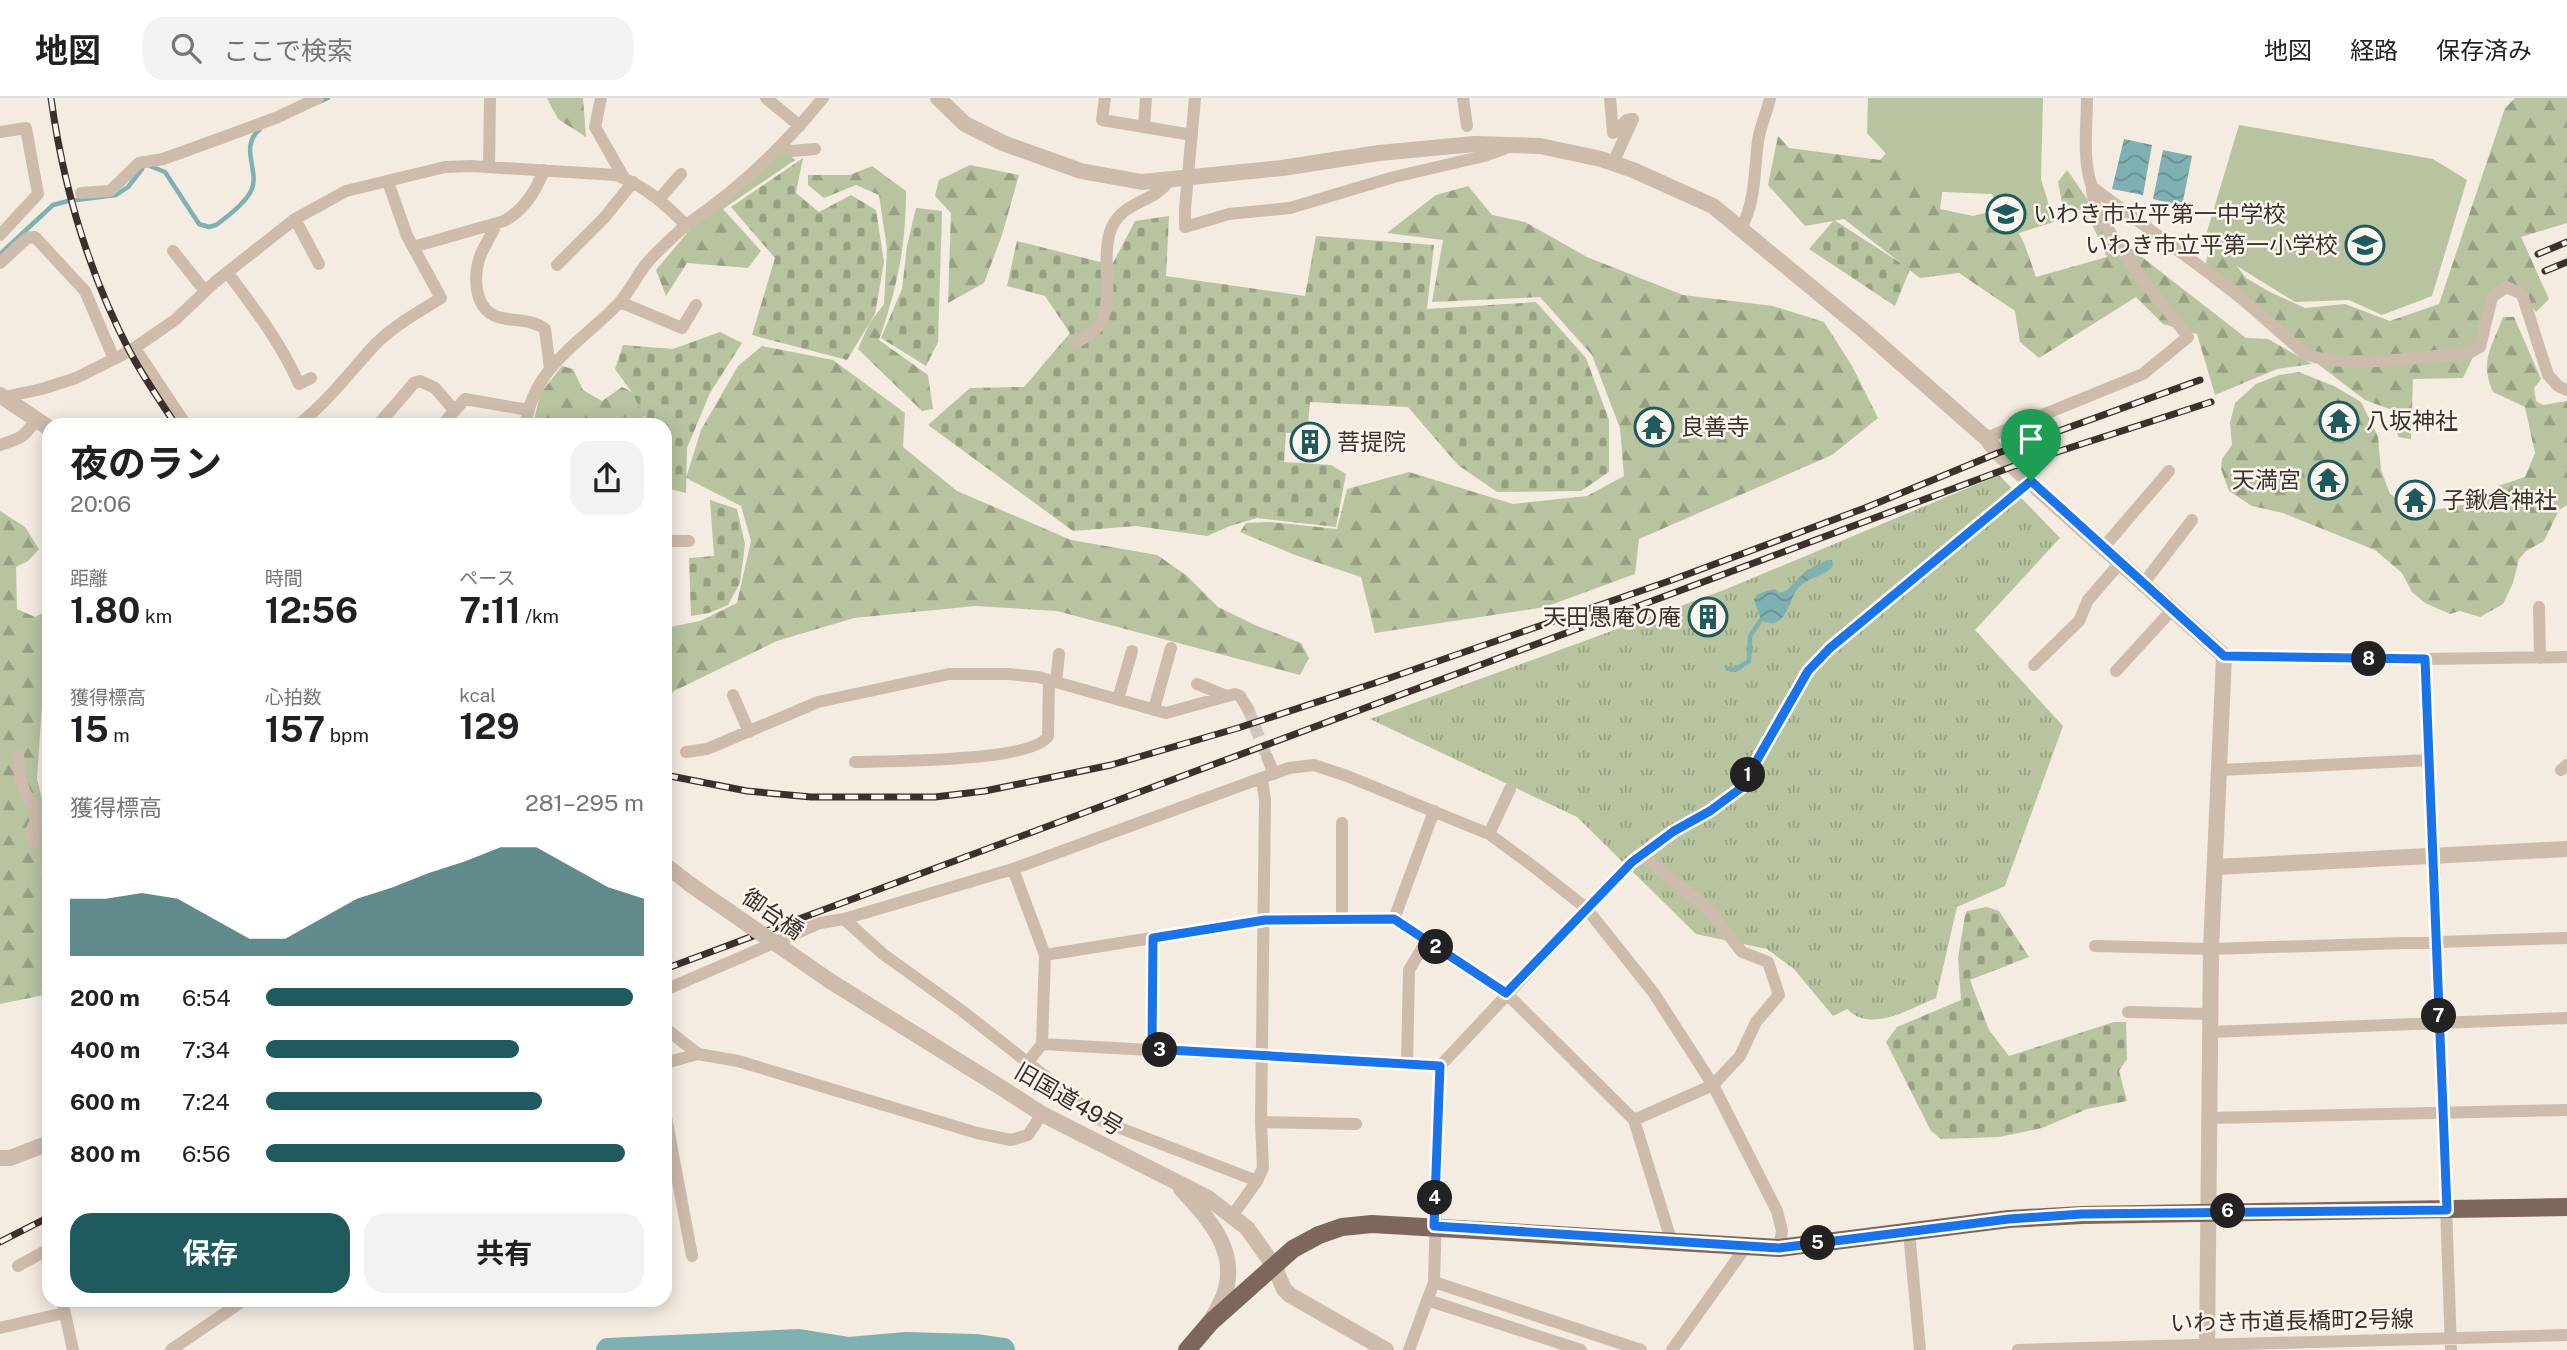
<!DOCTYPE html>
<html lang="ja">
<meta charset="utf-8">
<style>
:root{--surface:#fff;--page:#f2f2f2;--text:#202124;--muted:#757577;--line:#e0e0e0;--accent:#1f5a5e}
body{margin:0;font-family:"Public Sans","Noto Sans JP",sans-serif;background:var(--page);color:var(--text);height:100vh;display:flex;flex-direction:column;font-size:26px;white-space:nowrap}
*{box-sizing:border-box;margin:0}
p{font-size:23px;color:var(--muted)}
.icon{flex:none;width:38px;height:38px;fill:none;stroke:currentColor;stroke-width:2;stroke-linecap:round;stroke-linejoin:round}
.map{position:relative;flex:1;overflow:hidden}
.details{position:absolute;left:42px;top:320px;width:630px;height:889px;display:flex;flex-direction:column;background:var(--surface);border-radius:21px;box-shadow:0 4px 18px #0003}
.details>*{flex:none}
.pin{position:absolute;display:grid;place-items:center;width:60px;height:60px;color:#fff;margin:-72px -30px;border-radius:50% 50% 50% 0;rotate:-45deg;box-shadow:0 0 7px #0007}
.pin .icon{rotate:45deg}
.km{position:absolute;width:35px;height:35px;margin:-18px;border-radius:50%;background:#222;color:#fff;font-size:19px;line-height:35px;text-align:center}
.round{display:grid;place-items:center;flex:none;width:74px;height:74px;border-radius:21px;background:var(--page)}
.summary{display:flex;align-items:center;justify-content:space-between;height:119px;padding:0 28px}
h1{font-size:38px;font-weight:700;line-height:52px}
.metrics{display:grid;grid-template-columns:repeat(3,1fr);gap:10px;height:119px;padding:7px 28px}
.metrics div{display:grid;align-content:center}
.metrics b{font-size:35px;font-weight:700}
.metrics small{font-size:19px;font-weight:400}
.metrics p{font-size:19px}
.chart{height:196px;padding:14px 28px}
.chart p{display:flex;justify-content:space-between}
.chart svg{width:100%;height:126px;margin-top:7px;fill:var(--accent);opacity:.7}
.action{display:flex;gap:14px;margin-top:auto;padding:14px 28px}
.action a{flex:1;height:80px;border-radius:21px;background:var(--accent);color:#fff;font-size:28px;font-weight:700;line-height:80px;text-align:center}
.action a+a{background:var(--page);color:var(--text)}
ul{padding:0 28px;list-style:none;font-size:23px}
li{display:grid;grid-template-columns:112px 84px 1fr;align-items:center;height:52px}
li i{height:18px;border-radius:9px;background:var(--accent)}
header{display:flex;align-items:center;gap:42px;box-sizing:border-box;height:98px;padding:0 35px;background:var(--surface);border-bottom:2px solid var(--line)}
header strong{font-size:33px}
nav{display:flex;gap:38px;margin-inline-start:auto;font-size:24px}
.search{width:490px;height:63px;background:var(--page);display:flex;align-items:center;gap:18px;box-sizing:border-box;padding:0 24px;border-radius:21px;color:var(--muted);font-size:26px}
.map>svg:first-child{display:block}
</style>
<header>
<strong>地図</strong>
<div class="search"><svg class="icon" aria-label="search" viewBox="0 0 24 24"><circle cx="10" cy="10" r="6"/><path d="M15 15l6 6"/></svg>ここで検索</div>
<nav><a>地図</a><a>経路</a><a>保存済み</a></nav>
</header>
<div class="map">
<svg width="2567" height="1252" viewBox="0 0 2567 1252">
<defs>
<pattern id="grass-tufts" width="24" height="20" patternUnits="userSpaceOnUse" patternTransform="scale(1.75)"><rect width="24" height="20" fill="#b8c4a0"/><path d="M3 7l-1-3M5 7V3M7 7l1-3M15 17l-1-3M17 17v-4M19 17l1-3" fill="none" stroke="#97a083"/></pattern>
<pattern id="forest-firs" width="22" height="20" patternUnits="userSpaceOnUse" patternTransform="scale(1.75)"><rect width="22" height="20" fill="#b8c4a0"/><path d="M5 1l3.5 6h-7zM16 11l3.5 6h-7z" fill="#97a083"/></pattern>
<pattern id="cemetery-stones" width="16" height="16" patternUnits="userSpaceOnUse" patternTransform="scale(1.75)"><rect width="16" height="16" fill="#b8c4a0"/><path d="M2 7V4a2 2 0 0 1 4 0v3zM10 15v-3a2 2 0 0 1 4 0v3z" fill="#97a083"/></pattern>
<pattern id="water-waves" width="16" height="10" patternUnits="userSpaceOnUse" patternTransform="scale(1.75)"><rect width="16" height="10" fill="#7fb0b2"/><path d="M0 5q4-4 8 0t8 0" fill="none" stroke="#699091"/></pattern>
</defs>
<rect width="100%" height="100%" fill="#f4ebe1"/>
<path fill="url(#grass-tufts)" d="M 1999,377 L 2060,440 L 1975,532 L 2063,628 L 2005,788 L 1957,809 L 1936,900 C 1911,910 1870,936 1847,911 L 1833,918 L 1794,871 L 1767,851 L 1696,836 L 1577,719 L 1370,621 L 1724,492 Z"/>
<path fill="url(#forest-firs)" d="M 547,0 L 583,0 L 586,39 L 558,21 Z
M 2515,0 L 2567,0 L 2567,125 L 2521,139 L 2549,201 L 2536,214 L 2514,187 L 2489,205 L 2490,223 L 2463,280 L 2413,281 L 2411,341 L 2398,339 L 2392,312 L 2365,302 L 2209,183 L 2206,165 L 2210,145 L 2221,148 L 2246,180 L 2270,194 L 2305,210 L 2345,206 L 2390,223 L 2439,206 L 2505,10 Z
M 1778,38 L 1789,50 L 1880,62 L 1900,40 L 1944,82 L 1940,111 L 1973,118 L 2005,110 L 2024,145 L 2036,179 L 2107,159 C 2095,135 2091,110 2062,105 L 2058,84 L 2067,72 L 2111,135 L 2246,240 L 2268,241 L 2312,266 L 2277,271 L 2215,297 L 2197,236 L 2163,226 L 2136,199 L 2039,260 L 2020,244 L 2015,213 L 1959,175 L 1920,180 L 1844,121 L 1805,128 L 1768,87 Z
M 784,52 L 795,62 L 723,111 L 761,153 L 748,170 L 687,165 L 666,198 L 656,172 L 703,116 Z
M 970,67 L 1019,77 L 1002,137 L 984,185 L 948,205 L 951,115 L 935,98 L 939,82 Z
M 872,68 L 906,93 C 906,149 897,190 879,242 L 928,277 L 933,311 L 922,313 L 858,251 L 869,226 L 884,206 L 887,151 L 879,97 L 856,87 L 824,100 L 808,87 L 808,77 L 850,77 Z
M 1468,88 L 1492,117 L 1525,124 L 1587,159 L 1683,197 L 1773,208 L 1824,224 L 1852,268 L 1878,320 L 1832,357 L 1639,441 L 1635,476 L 1545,509 L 1375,535 L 1361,479 L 1295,457 L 1240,434 L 1246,425 L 1269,424 L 1337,431 L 1347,391 L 1409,374 L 1513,406 L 1587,398 L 1624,378 L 1620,330 L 1592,257 L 1540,199 L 1432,204 L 1443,142 L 1387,135 L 1436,97 Z
M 2503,219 L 2514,219 L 2541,281 L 2534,290 L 2536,303 L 2543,307 L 2567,303 L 2567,407 L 2559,412 L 2544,443 L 2526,453 L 2519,461 L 2513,485 L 2503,506 L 2480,519 L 2460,513 L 2450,516 L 2425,505 L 2412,494 L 2402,475 L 2375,452 L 2283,415 L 2252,408 L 2229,393 L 2221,371 L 2222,361 L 2232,347 L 2230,325 L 2235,305 L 2256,286 L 2279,277 L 2299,274 L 2334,288 L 2361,304 L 2378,339 L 2381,372 L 2390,396 L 2402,404 L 2427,413 L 2481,404 L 2498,388 L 2525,379 L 2535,355 L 2525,309 L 2493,294 C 2479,263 2492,249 2503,219 Z
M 762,248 L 833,262 L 905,315 L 903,349 L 957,393 L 1071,442 L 1157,457 L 1186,477 L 1218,509 L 1255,527 L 1301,545 L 1309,560 L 1300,577 L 1057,513 L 975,508 L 854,520 L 777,543 L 674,593 L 665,606 L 665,530 L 700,523 L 737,505 L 751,443 L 741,408 L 686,380 L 701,332 L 738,268 Z
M 562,268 L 573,271 L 583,292 L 602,303 L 622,289 C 636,295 640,301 645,315 L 640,327 L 533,327 L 540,296 Z
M 0,413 L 25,429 L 39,451 L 28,463 L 16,469 L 17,511 L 35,519 L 49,512 L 49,594 L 42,606 L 37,681 L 42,701 L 49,713 L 49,896 L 0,906 Z"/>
<path fill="url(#cemetery-stones)" d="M 803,60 L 796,95 L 819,114 L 851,97 L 876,112 L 884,164 L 875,216 L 847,262 L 752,237 L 775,160 L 731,109 Z
M 916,110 L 942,113 L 938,244 L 926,268 L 881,240 L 902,191 L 907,148 Z
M 1169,118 L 1166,178 L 1305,198 L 1316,138 L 1434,147 L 1427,211 L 1536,204 L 1586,260 L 1609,322 L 1609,374 L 1581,393 L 1497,394 L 1458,367 L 1408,309 L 1310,304 L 1308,326 L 1299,327 L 1299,335 L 1286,335 L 1284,364 L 1331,367 L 1346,376 L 1336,429 L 1257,420 L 1230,428 L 1207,438 L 1136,428 L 1073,433 L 928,327 L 970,290 L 1024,289 L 1070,235 L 1045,198 L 1007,188 L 1017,143 L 1112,167 L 1135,123 Z
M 1834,122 L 1910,171 L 1895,208 L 1809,151 Z
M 720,234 L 742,245 L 710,295 L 687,350 L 686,395 L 665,390 L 665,327 L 649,327 L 631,293 L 615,271 L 623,247 L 673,251 Z
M 710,402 L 737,411 L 745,446 L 740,485 L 728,507 L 709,515 L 691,518 L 689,460 L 714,458 Z
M 1987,809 L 1999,813 L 2029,859 L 1970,882 L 1989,932 L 2009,958 L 2114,924 L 2126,924 L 2127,961 L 2119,973 L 2127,1003 L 2087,1011 L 2042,1030 L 1999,1039 L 1941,1041 L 1931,1033 L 1886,944 L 1897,929 L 1961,902 L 1958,860 L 1965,818 L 1967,813 Z"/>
<path fill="#b8c4a0" d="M 1868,0 L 2043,0 L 2041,81 L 2054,124 L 2009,138 L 1992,96 L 1920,93 L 1867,35 Z
M 2239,27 L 2433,61 L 2467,82 L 2432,198 L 2382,217 L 2349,202 L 2295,204 L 2203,147 Z"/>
<path fill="url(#water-waves)" d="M 2124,41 L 2152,47 L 2143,97 L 2112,91 Z
M 2163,52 L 2192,58 L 2182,108 L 2153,101 Z
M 1827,462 L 1832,462 L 1833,468 C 1824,479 1808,479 1799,489 C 1788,500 1787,536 1761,522 L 1754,501 L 1758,496 L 1774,491 L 1779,495 L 1786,493 L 1807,472 Z"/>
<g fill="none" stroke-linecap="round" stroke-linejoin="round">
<path stroke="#7fb0b2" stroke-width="4.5" d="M 319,4 L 328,0
M 150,68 L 165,74 L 199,126 L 209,129 L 216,127 C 227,119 245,105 251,93 C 261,74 238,49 260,31
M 0,156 L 53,107 L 68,103 L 116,97 L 128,89 L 142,71
M 1728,571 L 1735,572 L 1749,563 L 1750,538 L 1761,522"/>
<path stroke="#7fb0b2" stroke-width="24" d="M 608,1252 L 799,1243 L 849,1251 L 906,1246 L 975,1248 L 1003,1252"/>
<path stroke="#cfc6bd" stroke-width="12" stroke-dasharray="12 6" stroke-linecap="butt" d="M 1248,611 L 1267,659"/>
<path stroke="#cdbbac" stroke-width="12" d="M 601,0 L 595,29 L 624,80
M 766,0 L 800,28
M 1105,0 L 1102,22 L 1192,37
M 1463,0 L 1467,28
M 1610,0 L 1613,35 L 1627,22 L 1633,21 L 1613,65
M 2087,0 C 2087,29 2082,61 2092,89 L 2232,192 L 2305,256 C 2346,272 2423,258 2469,255 L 2480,249 L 2492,199 L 2506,189 L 2522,196 L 2548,277 L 2558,288 L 2567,292
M 1144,29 L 1146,0
M 0,34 L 26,30 L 38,96 L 0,137
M 779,50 L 792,53 L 815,51
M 1190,55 L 1195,0
M 489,69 L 490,0
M 81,95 L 110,93 L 139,65 L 163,61 L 213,43 L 278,19 L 318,0
M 659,101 L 681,76
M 1185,111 L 1185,129 L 1229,116 L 1290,110 L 1394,79 L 1484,58 L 1506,50
M 295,121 L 319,166
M 496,126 C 492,137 485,146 481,156 C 473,176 473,211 498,219 C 514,224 530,220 545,231 L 550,271
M 686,127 C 738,92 784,48 823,0
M 1741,130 C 1756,103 1754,73 1758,43 C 1760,28 1767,15 1770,0
M 413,149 L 504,123 C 524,112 536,93 544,72
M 173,153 L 205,193
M 0,165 L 27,140 L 35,139 L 85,193 L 114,261
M 557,167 L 605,119 L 633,84
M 227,174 C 254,210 281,245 299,286 L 311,280
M 620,204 L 682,230 L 696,207
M 1076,244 C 1126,224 1098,174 1110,134 C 1120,102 1155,106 1169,82
M 135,250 L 186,327
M 4,299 L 42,291 L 76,280 L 130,253 L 175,222 L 215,184 L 295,121 L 346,93 L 445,69 L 471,68 L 616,77 C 646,89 663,104 686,127 C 673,139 659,151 647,165 C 637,177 630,193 619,205 C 583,243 532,269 526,327
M 298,327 C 327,304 346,279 370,252 C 389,230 417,215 441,200 L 407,138 L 388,84
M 378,327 L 414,285 L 420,283 L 435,290 L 454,312
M 442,327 L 465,301 L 528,312
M 1986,340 L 2143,276 L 2188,239 C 2167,211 2088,119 2092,89
M 0,347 C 21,340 24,340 36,321
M 665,443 L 689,443
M 2103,450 L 2169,373
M 2143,486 L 2192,422
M 2539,509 L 2540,560
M 2224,558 L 2425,561 L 2567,559
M 2425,561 L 2434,759 L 2451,1252
M 2034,567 L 2079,523 L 2088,502 L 2120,465
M 2116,573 L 2172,512
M 1056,584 L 1059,556
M 1197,586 L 1224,597
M 733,597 L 749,634
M 1118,601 L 1132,553
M 1154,611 L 1171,550
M 686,654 L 707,651 L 818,604 L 949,576 L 1009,576 L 1038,579 L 1166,615 L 1235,596 L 1240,598 L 1248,611
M 18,658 C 20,684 23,707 49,718
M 1267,659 L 1274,676
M 855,664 C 887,663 1034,664 1048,638 L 1049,582
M 2221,672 L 2429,662
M 2561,672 L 2567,667
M 1342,725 L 1342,821
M 1489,736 L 1510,691
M 35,745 C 26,732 35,722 48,718
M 1013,771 L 1045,857 L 1042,946 L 1028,964
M 844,821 L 1013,771 L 1289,670 L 1314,667 L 1347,678 L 1489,736 L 1534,769 L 1586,810 L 1653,894 L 1713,987 L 1777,1113 L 1782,1133 L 1779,1150
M 1394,821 L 1434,713
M 2095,848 L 2211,851 L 2567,840
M 1045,857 L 1265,822 L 1394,821 L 1506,895 L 1634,1022 L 1672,1145
M 665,892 L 820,825 L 844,821 L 883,856 L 961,912 L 1102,1023 L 1257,1083
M 2128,914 L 2210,916
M 665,930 L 698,956 L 738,963 L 977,1035 L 1011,1042 L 1028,1037 L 1042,1016
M 2210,934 L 2567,920
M 1042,946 L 1440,968
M 1152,951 L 1153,840
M 665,965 L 698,956
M 1407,966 L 1409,872 L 1427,842
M 665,1014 L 692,1158
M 2209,1020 L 2567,1012
M 1634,1022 L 1713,987 L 1740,958 L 1756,924 L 1779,897 L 1768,864 L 1742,854 L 1709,812 L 1643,758
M 1261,1024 L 1356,1026
M 1232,1118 L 1257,1083 L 1263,1070 L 1261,1024 L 1265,702 L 1262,682
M 1909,1134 L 1920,1252
M 18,1168 L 49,1151
M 1434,1184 L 1641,1252
M 62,1202 L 73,1252
M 1427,1202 L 1581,1252
M 0,1230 L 64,1215
M 171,1252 L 244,1202
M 1409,1252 L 1434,1184 L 1440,968 L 1632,764 L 1674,734 L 1710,713 L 1740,690 L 1808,573 L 1830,550 L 2031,383
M 1672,1252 L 1745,1150
M 2018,1252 L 2567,1237"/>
<path stroke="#cdbbac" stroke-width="16" d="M 938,0 L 965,26 L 1003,45 L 1081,73 L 1142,84 L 1282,70 L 1379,55 L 1475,46 L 1540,48 L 1601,61 L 1633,72 L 1713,108 L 1862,231 L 1986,340 L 1998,355 L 2224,558 L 2211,851 L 2207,1252
M 0,297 L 49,330
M 665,767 L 691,787
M 2215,769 L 2567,751
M 830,883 L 1005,992 L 1042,1016 L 1208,1100 L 1247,1130 L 1274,1168 L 1284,1191 L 1290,1197 L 1386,1252
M 0,1060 L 10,1060 L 49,1045
M 1181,1091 C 1208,1120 1240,1153 1224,1197 C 1221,1205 1216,1213 1212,1221"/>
<path stroke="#7d675c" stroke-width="18" d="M 1187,1252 L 1211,1224 L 1293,1151 L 1319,1137 L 1342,1129 L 1372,1126 L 1779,1150 L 2009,1121 L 2082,1117 L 2567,1109"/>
<defs>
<path id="rail" d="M 51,0 C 63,87 89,176 130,254 C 144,280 160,303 176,327
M 2538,156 L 2567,144
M 2545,173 L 2567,164
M 665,677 L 747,693 L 811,699 L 935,699 L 985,693 L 1111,667 L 1238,630 L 1378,584 L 1672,482 L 1865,410 L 1998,355 L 2200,282
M 665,871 L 2014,368 L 2211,304
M 0,1144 L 49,1119"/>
</defs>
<use href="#rail" stroke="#3b302b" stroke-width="7"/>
<use href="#rail" stroke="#fbf5ee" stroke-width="4.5" stroke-dasharray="13" stroke-linecap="butt"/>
<path stroke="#cdbbac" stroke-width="12" d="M 1185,111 L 1190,55"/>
<path stroke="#cdbbac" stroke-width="16" d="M 691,787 L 830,883"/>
</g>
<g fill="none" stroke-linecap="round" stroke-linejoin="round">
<defs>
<path id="route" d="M 2031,383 L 2224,558 L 2425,561 L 2447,1112 L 2082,1116 L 2009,1121 L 1779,1150 L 1434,1128 L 1440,968 L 1152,951 L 1153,840 L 1265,822 L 1394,821 L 1506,895 L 1632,764 L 1674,733 L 1710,713 L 1741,690 L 1808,573 L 1830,550 Z"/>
</defs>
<use href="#route" stroke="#fff" stroke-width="14"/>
<use href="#route" stroke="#1a73e8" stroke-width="9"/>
</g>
<defs>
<symbol id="school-ring" viewBox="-11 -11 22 22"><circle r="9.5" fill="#fbf5ee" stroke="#1f5a5e" stroke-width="1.5"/><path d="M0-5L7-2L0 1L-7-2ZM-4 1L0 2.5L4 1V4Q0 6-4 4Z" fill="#1f5a5e"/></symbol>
<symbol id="temple-ring" viewBox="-11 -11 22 22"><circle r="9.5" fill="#fbf5ee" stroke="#1f5a5e" stroke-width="1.5"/><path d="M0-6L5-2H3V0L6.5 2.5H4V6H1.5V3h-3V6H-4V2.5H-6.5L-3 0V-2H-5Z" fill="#1f5a5e"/></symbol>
<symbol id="building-ring" viewBox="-11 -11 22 22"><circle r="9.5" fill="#fbf5ee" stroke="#1f5a5e" stroke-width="1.5"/><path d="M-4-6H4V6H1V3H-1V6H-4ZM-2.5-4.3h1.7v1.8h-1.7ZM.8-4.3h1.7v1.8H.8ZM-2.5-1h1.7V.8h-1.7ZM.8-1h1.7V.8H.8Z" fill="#1f5a5e"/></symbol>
</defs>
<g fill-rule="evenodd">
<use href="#school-ring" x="1984" y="94" width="44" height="44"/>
<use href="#school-ring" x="2343" y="125" width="44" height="44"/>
<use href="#temple-ring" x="2317" y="301" width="44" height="44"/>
<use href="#temple-ring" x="1632" y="307" width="44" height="44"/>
<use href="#building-ring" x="1288" y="322" width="44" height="44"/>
<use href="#temple-ring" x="2306" y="360" width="44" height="44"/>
<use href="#temple-ring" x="2393" y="380" width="44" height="44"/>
<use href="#building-ring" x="1686" y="497" width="44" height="44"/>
</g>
<g text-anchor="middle" stroke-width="5" stroke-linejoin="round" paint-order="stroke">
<g font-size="23" fill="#3b302b" stroke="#fbf5ee" text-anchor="start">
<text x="2033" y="124">いわき市立平第一中学校</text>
<text x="2338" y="155" text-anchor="end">いわき市立平第一小学校</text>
<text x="2366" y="331">八坂神社</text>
<text x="1681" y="337">良善寺</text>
<text x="1337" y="352">菩提院</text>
<text x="2301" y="390" text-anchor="end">天満宮</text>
<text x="2442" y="410">子鍬倉神社</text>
<text x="1681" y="527" text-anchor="end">天田愚庵の庵</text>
</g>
<g font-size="23" fill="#3b302b" stroke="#fbf5ee">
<text transform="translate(773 816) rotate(35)" y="8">御台橋</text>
<text transform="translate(1069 1001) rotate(30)" y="8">旧国道49号</text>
<text transform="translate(2292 1223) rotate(-1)" y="8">いわき市道長橋町2号線</text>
</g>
</g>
</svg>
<div class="pin" style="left:2031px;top:383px;background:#1e9e55"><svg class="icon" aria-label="arrive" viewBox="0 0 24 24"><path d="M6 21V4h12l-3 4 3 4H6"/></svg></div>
<b class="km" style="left:1748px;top:677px">1</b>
<b class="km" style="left:1436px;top:849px">2</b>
<b class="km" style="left:1160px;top:952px">3</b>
<b class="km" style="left:1435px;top:1100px">4</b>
<b class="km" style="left:1818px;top:1145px">5</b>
<b class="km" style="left:2228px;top:1113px">6</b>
<b class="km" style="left:2439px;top:918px">7</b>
<b class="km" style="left:2369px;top:561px">8</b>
<section class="details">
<div class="summary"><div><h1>夜のラン</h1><p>20:06</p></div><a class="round"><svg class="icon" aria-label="share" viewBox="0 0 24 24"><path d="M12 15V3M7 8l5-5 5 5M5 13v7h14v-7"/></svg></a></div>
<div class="metrics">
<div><p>距離</p><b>1.80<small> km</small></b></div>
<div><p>時間</p><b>12:56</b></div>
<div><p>ペース</p><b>7:11<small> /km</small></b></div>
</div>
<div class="metrics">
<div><p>獲得標高</p><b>15<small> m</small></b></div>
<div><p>心拍数</p><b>157<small> bpm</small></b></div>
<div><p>kcal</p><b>129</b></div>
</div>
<div class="chart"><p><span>獲得標高</span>281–295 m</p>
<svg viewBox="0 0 160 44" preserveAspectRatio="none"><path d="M0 44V24L10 24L20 22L30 24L40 31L50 38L60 38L70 31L80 24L90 20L100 15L110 11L120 6L130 6L140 13L150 20L160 24V44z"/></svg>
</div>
<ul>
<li><b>200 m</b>6:54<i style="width:97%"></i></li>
<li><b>400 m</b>7:34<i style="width:67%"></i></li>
<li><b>600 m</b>7:24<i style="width:73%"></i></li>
<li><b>800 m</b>6:56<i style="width:95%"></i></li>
</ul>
<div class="action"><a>保存</a><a>共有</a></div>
</section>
</div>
